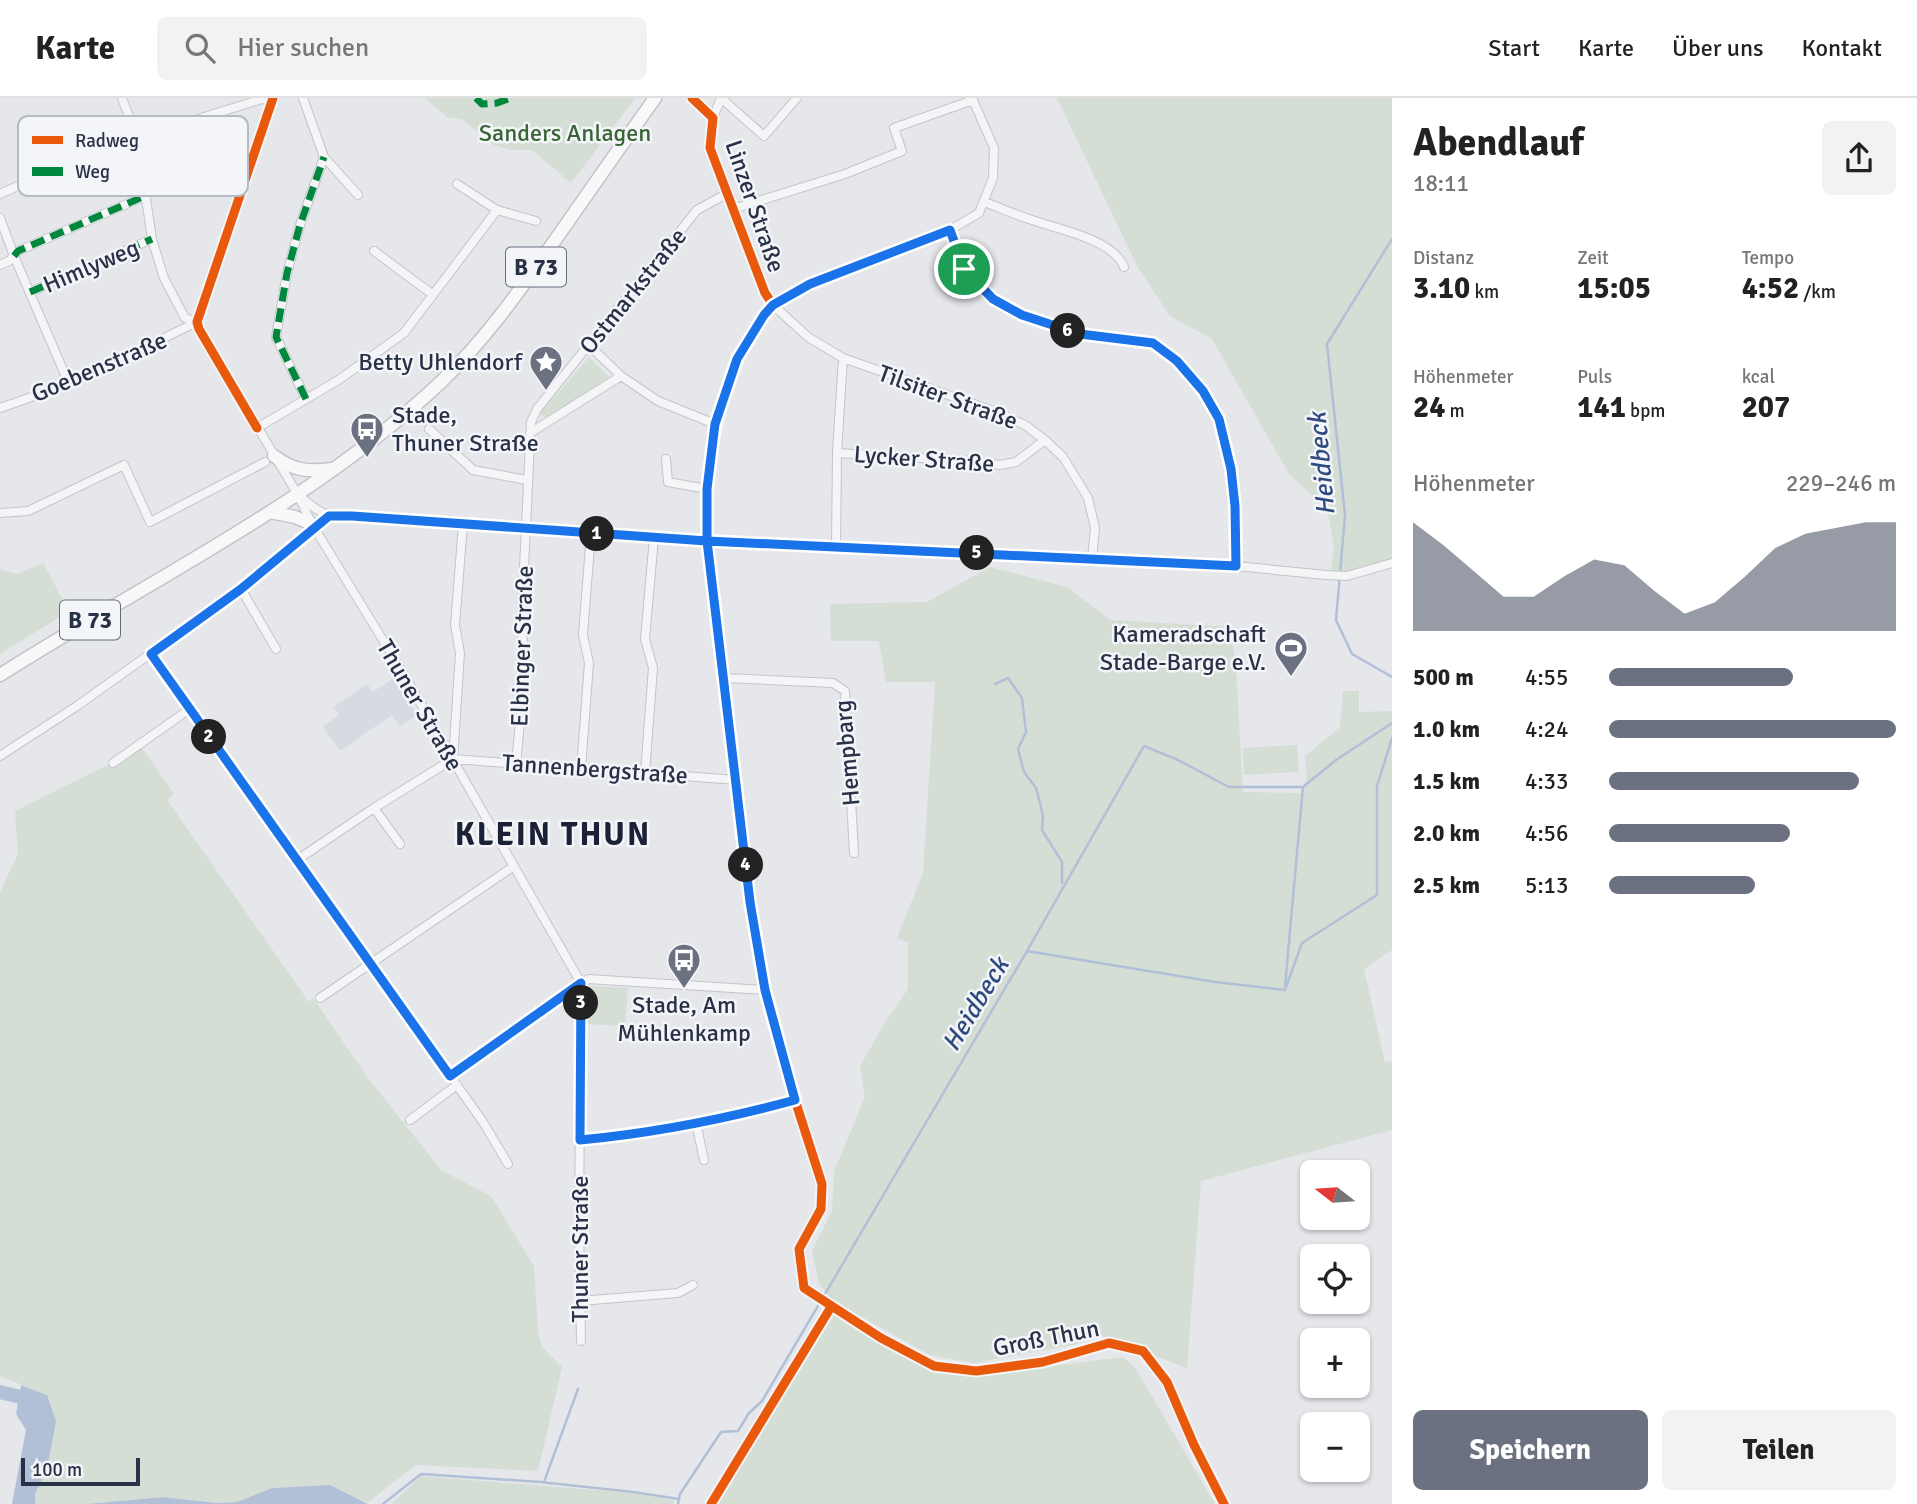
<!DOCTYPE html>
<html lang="de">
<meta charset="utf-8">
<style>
:root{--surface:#fff;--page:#f2f2f2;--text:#222;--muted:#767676;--line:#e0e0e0;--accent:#6b7180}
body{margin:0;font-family:Signika,sans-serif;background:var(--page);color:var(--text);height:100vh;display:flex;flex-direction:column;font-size:26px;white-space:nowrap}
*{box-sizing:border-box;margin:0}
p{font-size:23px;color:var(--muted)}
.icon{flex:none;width:38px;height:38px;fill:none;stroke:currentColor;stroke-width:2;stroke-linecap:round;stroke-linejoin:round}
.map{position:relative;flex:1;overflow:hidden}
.panel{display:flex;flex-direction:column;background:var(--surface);width:525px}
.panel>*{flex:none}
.needle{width:46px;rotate:287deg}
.tools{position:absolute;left:1300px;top:1062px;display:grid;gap:14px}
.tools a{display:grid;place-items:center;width:70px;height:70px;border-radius:10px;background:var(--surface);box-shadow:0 2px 5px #0004;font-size:35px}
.scale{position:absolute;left:21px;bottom:18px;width:119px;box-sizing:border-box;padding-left:7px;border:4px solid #293147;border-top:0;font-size:19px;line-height:24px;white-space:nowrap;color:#293147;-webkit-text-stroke:5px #f3f5f9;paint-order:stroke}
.pin{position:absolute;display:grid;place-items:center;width:60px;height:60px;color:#fff;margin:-30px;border:4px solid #fff;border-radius:50%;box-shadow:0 2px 7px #0007}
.km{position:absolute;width:35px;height:35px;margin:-18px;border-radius:50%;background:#222;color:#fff;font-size:19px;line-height:35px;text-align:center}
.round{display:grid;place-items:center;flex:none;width:74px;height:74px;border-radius:10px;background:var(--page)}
.headline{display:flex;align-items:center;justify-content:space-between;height:119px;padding:0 21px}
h1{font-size:38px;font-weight:700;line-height:52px}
.figures{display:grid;grid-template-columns:repeat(3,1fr);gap:10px;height:119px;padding:7px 21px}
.figures div{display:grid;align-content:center}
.figures b{font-size:30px;font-weight:700}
.figures small{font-size:19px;font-weight:400}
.figures p{font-size:19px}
.chart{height:196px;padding:14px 21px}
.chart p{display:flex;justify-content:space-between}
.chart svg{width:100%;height:126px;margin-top:7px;fill:var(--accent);opacity:.7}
.primary-button{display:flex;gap:14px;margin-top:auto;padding:14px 21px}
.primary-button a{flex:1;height:80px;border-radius:10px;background:var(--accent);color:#fff;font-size:28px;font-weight:700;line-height:80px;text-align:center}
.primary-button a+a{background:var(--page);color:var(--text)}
ul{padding:0 21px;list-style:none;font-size:23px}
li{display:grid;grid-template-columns:112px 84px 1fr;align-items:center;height:52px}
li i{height:18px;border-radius:9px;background:var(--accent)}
header{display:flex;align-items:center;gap:42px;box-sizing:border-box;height:98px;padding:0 35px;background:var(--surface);border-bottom:2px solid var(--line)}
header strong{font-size:33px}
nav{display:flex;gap:38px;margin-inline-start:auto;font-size:24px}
.search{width:490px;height:63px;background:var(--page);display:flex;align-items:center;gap:18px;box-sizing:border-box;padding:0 24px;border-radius:10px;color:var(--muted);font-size:26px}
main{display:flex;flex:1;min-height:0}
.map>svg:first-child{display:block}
</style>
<header>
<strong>Karte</strong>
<div class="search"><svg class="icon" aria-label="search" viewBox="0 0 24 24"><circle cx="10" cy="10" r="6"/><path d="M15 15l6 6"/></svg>Hier suchen</div>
<nav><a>Start</a><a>Karte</a><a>Über uns</a><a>Kontakt</a></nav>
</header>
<main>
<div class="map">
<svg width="1392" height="1406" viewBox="0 0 1392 1406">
<rect width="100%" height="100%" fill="#e5e7ea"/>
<path fill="#d6dae1" d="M 395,579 L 417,617 L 400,628 L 392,617 L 340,653 L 323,629 L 339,617 L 334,609 L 367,586 L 373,594 Z"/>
<path fill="#d4ded5" d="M 425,0 L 635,0 L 571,85 L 532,52 L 511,52 L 494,47 L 463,22 L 447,19 Z
M 1057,0 L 1392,0 L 1392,469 L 1343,482 L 1330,481 L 1334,448 L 1327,411 L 1289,376 L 1212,241 L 1170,218 L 1137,168 Z
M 589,259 L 609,279 L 551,318 L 544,319 L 540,315 Z
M 43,465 L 69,513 L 0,556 L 0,471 L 17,476 Z
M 990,469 L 1067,489 L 1111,522 L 1230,529 L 1236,570 L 1243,694 L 1300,695 L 1307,680 L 1305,658 L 1340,629 L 1343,593 L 1359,593 L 1359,614 L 1392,613 L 1392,852 L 1364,871 L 1385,965 L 1392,963 L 1392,1032 L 1201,1083 L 1187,1270 L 1076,1228 L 1078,1246 L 974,1265 L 930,1257 L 833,1203 L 819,1185 L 812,1153 L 832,1113 L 834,1073 L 865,999 L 860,968 L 886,923 L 908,891 L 908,844 L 897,840 L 923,775 L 935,584 L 886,584 L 879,543 L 831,543 L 830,506 L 927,504 Z
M 1297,647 L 1299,674 L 1244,677 L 1243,650 Z
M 142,650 L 174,696 L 167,702 L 309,904 L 313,900 L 368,980 L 441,1072 L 491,1098 L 534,1168 L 538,1234 L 542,1249 L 562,1269 L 538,1373 L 416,1367 L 367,1405 L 330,1387 L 272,1390 L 237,1404 L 217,1405 L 163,1399 L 87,1406 L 35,1406 L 35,1396 L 47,1372 L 47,1297 L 0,1278 L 0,794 L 18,756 L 15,713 Z
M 592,888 L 628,890 L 625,928 L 585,926 L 585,894 Z
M 834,1216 L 932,1272 L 978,1278 L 1123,1259 L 1136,1271 L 1215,1406 L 714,1406 Z
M 421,1378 L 632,1395 L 673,1402 L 673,1406 L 391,1406 Z"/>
<path fill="#b2c0d7" d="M 21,1287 L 47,1297 L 56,1323 L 47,1372 L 35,1396 L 35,1406 L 12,1406 L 26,1332 L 16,1316 Z
M 330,1387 L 368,1406 L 87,1406 L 163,1399 L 217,1405 L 237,1404 L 272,1390 Z"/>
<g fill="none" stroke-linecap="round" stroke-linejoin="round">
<path stroke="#b2c0d7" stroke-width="2.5" d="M 1392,141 L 1327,246 L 1345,417 L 1336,522 L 1352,556 L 1392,579
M 995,586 L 1008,580 L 1022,600 L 1026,634 L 1018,651 L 1024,674 L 1036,690 L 1040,705 L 1043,718 L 1042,732 L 1062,764 L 1062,785
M 1027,853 L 1144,648 L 1178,662 L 1229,689 L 1303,689 L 1336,662 L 1392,625
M 1285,888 L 1303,689
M 544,1384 L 578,1291
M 383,1406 L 421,1376 L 540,1384 L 633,1394 L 679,1401
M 678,1406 L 680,1396 L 721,1334 L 738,1333 L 749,1315 L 762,1303 L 1027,853 L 1215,884 L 1285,892 L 1302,845 L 1377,797 L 1377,688 L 1392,640"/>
<path stroke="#b2c0d7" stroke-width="14" d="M 0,1294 L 29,1301 L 31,1307"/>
<defs>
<path id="street" d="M 122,0 L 137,40 L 152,141 L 164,180 L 185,220 L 197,224
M 273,0 L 198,219 L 199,231 L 298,397 L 312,426 L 403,575 L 581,885 L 579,1127 L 581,1243
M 303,0 L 324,59 L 358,97
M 721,0 L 713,20 L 710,50 L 765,195 L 773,207 L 808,239 L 843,260 L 991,312 L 1025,327 L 1045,342 L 1063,359 L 1088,400 L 1095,430 L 1092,461
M 721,0 L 764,38 L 797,0
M 972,0 L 994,50 L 993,80 L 979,115 L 950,132 L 810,186 L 773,207 L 737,261 L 715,326 L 707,391 L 707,443 L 750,804 L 765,892 L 795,1002 L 822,1086 L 821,1111 L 799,1151 L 804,1190 L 881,1240 L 934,1268 L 976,1273 L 1043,1264 L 1109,1245 L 1143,1253 L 1167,1284 L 1194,1347 L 1224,1406
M 457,86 L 497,112 L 536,123
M 0,96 L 76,62 L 137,40 L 262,1 L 272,2
M 985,104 C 1000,110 1016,117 1032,122 C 1057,131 1113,141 1124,169
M 733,111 L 845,76 L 902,53 L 894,30 L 973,2
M 0,120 L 14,158 L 69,286
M 950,132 L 964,171 L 993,201 L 1022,217 L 1080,236 L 1153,245 L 1177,263 L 1204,293 L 1219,321 L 1231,371 L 1235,408 L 1236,468
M 374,153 L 432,196
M 0,167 L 9,163 L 18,153 L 145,98
M 30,194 L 152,141
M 590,248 L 621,278 L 658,303 L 715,326
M 306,301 L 276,239 L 287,175 L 300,127 L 324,59
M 0,310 L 69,286 L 197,224
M 257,330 L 340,281 L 404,235 L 497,112
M 429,331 L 473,372 L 527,382
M 530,335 L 621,278
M 837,355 L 971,363 L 1000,367 L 1016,364 L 1045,342
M 666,361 L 668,384 L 707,391
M 298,397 C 324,417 319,417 352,418 L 707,443 L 1236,468 L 1326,477 L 1347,478 L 1392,465
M 0,415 L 28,413 L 124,367 L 150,424 L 265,364
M 836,449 L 837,355 L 843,260
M 241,491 L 276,551
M 151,556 L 483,1024 L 508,1066
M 724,580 L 833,585 L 845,593 L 854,755
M 0,658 L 77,608 L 241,491 L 329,418
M 453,661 L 737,682
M 453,661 L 460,555 L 455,527 L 463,426
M 113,665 L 191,610
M 516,666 L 526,560 L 521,532 L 531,324 L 537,311 L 697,112 L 726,96
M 581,670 L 589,565 L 583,537 L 591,435
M 645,675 L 653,570 L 645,541 L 654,440
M 374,710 L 400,746
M 297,762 L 374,710 L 453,661
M 320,900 L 514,768
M 450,978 L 588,881 L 765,892
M 410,1022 L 457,987
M 696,1025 L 704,1062
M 580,1042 C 653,1035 724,1021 795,1002
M 580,1203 L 678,1195 L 693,1187"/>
<path id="primary" d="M 274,358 C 294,373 308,374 332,371
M 270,414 L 295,419 L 312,426
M 0,577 C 149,482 311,406 441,284 C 483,244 518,195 551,148 C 586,98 620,49 655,0"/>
</defs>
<use href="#street" stroke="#c3c5c8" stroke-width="10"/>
<use href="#primary" stroke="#c1c3c8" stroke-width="15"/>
<use href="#street" stroke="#f5f5f7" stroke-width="8"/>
<use href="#primary" stroke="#f8f8f8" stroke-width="12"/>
<path stroke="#00873e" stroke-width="7" stroke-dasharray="14 7" stroke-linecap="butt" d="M 476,0 L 482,6 L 497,5 L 510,0
M 14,158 L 18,153 L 145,98
M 30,194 L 152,141
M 306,301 L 276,239 L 287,175 L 300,127 L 324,59"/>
<defs>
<path id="cycleway" d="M 692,0 L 713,20 L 710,50 L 765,195 L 773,207 C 717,272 705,361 707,443 L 750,804 L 765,892 L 795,1002 L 822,1086 L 821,1111 L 799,1151 L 804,1190 L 881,1240 L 934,1268 L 976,1273 L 1043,1264 L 1109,1245 L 1143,1253 L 1167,1284 L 1194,1347 L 1224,1406
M 257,330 L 199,231 L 197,224 L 273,0
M 711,1406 L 831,1209"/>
</defs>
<use href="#cycleway" stroke="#f3f5f9" stroke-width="13"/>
<use href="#cycleway" stroke="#e8590c" stroke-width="9"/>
</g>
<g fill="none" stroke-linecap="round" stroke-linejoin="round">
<defs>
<path id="route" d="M 964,171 L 950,132 L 810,186 L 773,207 L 764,217 L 737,261 L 715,326 L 707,391 L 707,443 L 352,418 L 329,418 L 241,491 L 151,556 L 450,978 L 581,885 L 580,1042 C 653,1035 725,1021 795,1002 L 765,892 L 750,804 L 707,443 L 1236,468 L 1235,408 L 1231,371 L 1219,321 L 1203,293 L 1177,263 L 1153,245 L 1080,236 L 1022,217 L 993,201 L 964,171"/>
</defs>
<use href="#route" stroke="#fff" stroke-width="14"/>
<use href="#route" stroke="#1a73e8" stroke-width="9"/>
</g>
<defs>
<symbol id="sight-pin" viewBox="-11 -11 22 30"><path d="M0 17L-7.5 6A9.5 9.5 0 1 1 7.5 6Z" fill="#6b7180" stroke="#f3f5f9"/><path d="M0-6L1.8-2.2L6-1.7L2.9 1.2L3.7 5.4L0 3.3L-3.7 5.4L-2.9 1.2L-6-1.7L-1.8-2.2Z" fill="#fff"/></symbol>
<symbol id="bus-pin" viewBox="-11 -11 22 30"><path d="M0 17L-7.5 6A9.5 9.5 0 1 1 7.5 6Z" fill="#6b7180" stroke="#f3f5f9"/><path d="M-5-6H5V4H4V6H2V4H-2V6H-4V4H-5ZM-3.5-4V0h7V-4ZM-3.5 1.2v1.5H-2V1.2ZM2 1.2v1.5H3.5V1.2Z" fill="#fff"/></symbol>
<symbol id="stadium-pin" viewBox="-11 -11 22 30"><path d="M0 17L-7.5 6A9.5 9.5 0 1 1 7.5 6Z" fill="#6b7180" stroke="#f3f5f9"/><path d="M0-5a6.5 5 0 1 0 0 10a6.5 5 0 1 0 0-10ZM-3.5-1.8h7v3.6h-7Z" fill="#fff"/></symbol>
</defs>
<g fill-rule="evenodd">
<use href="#sight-pin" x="527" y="245" width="38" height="52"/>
<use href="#bus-pin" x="348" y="312" width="38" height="52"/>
<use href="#stadium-pin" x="1272" y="531" width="38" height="52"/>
<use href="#bus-pin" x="665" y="843" width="38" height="52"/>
</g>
<g text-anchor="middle" stroke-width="5" stroke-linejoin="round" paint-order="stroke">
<g fill="#f3f5f9" stroke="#666c7c" stroke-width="2">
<rect x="506" y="149.5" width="60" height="39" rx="5"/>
<rect x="60" y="502.5" width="60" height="39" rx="5"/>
</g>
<g font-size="23" font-weight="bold" fill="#293147">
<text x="536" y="177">B 73</text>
<text x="90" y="530">B 73</text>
</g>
<g font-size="24" fill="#396435" stroke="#f3f5f9">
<text x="565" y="43">Sanders Anlagen</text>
</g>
<g font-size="24" fill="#293147" stroke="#f3f5f9">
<text transform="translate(755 108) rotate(71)" y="8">Linzer Straße</text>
<text transform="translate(91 168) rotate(-23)" y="8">Himlyweg</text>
<text transform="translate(633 193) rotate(-51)" y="8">Ostmarkstraße</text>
<text transform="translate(99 269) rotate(-23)" y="8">Goebenstraße</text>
<text transform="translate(948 299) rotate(20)" y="8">Tilsiter Straße</text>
<text transform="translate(924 361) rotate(4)" y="8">Lycker Straße</text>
<text transform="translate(522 548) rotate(-88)" y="8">Elbinger Straße</text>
<text transform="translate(420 607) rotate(60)" y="8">Thuner Straße</text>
<text transform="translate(847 655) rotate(-95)" y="8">Hempbarg</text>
<text transform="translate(595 671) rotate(4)" y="8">Tannenbergstraße</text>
<text transform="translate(580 1151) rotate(-90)" y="8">Thuner Straße</text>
<text transform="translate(1046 1240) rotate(-11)" y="8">Groß Thun</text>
</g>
<g font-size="24" fill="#293147" stroke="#f3f5f9" text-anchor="end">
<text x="522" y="272">Betty Uhlendorf</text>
<text x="392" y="325" text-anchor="start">Stade,<tspan x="392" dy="28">Thuner Straße</tspan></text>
<text x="1266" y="544">Kameradschaft<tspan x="1266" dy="28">Stade-Barge e.V.</tspan></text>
<text x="684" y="915" text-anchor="middle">Stade, Am<tspan x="684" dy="28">Mühlenkamp</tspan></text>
</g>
<g font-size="26" font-style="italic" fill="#2f4a7f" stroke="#f3f5f9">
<text transform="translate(1321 366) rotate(-95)" y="9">Heidbeck</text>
<text transform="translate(975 906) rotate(-59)" y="9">Heidbeck</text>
</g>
<g font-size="32" font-weight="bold" letter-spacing="2" fill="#1b2238" stroke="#f3f5f9">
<text x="553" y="747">KLEIN THUN</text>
</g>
</g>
<rect x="18" y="18" width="230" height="80" rx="10" fill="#f3f5f9" stroke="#b6bac4" stroke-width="2"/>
<rect x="32" y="38" width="31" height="8" fill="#e8590c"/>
<rect x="32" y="69" width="31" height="9" fill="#00873e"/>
<g font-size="19" fill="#293147">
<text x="75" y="49">Radweg</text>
<text x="75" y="80">Weg</text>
</g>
</svg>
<div class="tools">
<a><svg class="needle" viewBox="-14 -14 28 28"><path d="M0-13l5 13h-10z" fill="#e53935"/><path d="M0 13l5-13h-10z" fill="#767676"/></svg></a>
<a><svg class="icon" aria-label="locate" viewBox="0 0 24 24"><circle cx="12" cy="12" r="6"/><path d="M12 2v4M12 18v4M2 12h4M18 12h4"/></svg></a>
<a>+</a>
<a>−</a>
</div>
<div class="scale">100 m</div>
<div class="pin" style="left:964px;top:171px;background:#1e9e55"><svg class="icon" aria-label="arrive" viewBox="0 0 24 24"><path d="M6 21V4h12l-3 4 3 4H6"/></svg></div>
<b class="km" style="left:597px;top:436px">1</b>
<b class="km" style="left:209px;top:639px">2</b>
<b class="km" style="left:581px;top:905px">3</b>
<b class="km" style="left:746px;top:767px">4</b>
<b class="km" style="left:977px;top:455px">5</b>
<b class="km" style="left:1068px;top:233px">6</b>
</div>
<section class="panel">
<div class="headline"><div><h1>Abendlauf</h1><p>18:11</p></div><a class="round"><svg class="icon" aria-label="share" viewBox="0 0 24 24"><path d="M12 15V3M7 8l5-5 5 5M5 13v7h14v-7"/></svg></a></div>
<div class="figures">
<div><p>Distanz</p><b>3.10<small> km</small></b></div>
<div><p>Zeit</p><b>15:05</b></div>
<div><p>Tempo</p><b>4:52<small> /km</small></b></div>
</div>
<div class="figures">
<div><p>Höhenmeter</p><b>24<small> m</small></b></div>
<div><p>Puls</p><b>141<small> bpm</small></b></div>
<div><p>kcal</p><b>207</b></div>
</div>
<div class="chart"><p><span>Höhenmeter</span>229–246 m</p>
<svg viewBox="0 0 160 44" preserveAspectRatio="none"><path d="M0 44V6L10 14L20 23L30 32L40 32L50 25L60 19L70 21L80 30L90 38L100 34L110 25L120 15L130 10L140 8L150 6L160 6V44z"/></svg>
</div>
<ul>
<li><b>500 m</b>4:55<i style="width:64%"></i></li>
<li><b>1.0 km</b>4:24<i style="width:100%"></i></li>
<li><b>1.5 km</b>4:33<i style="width:87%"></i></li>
<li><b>2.0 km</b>4:56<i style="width:63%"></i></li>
<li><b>2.5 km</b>5:13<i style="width:51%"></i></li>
</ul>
<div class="primary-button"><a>Speichern</a><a>Teilen</a></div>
</section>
</main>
